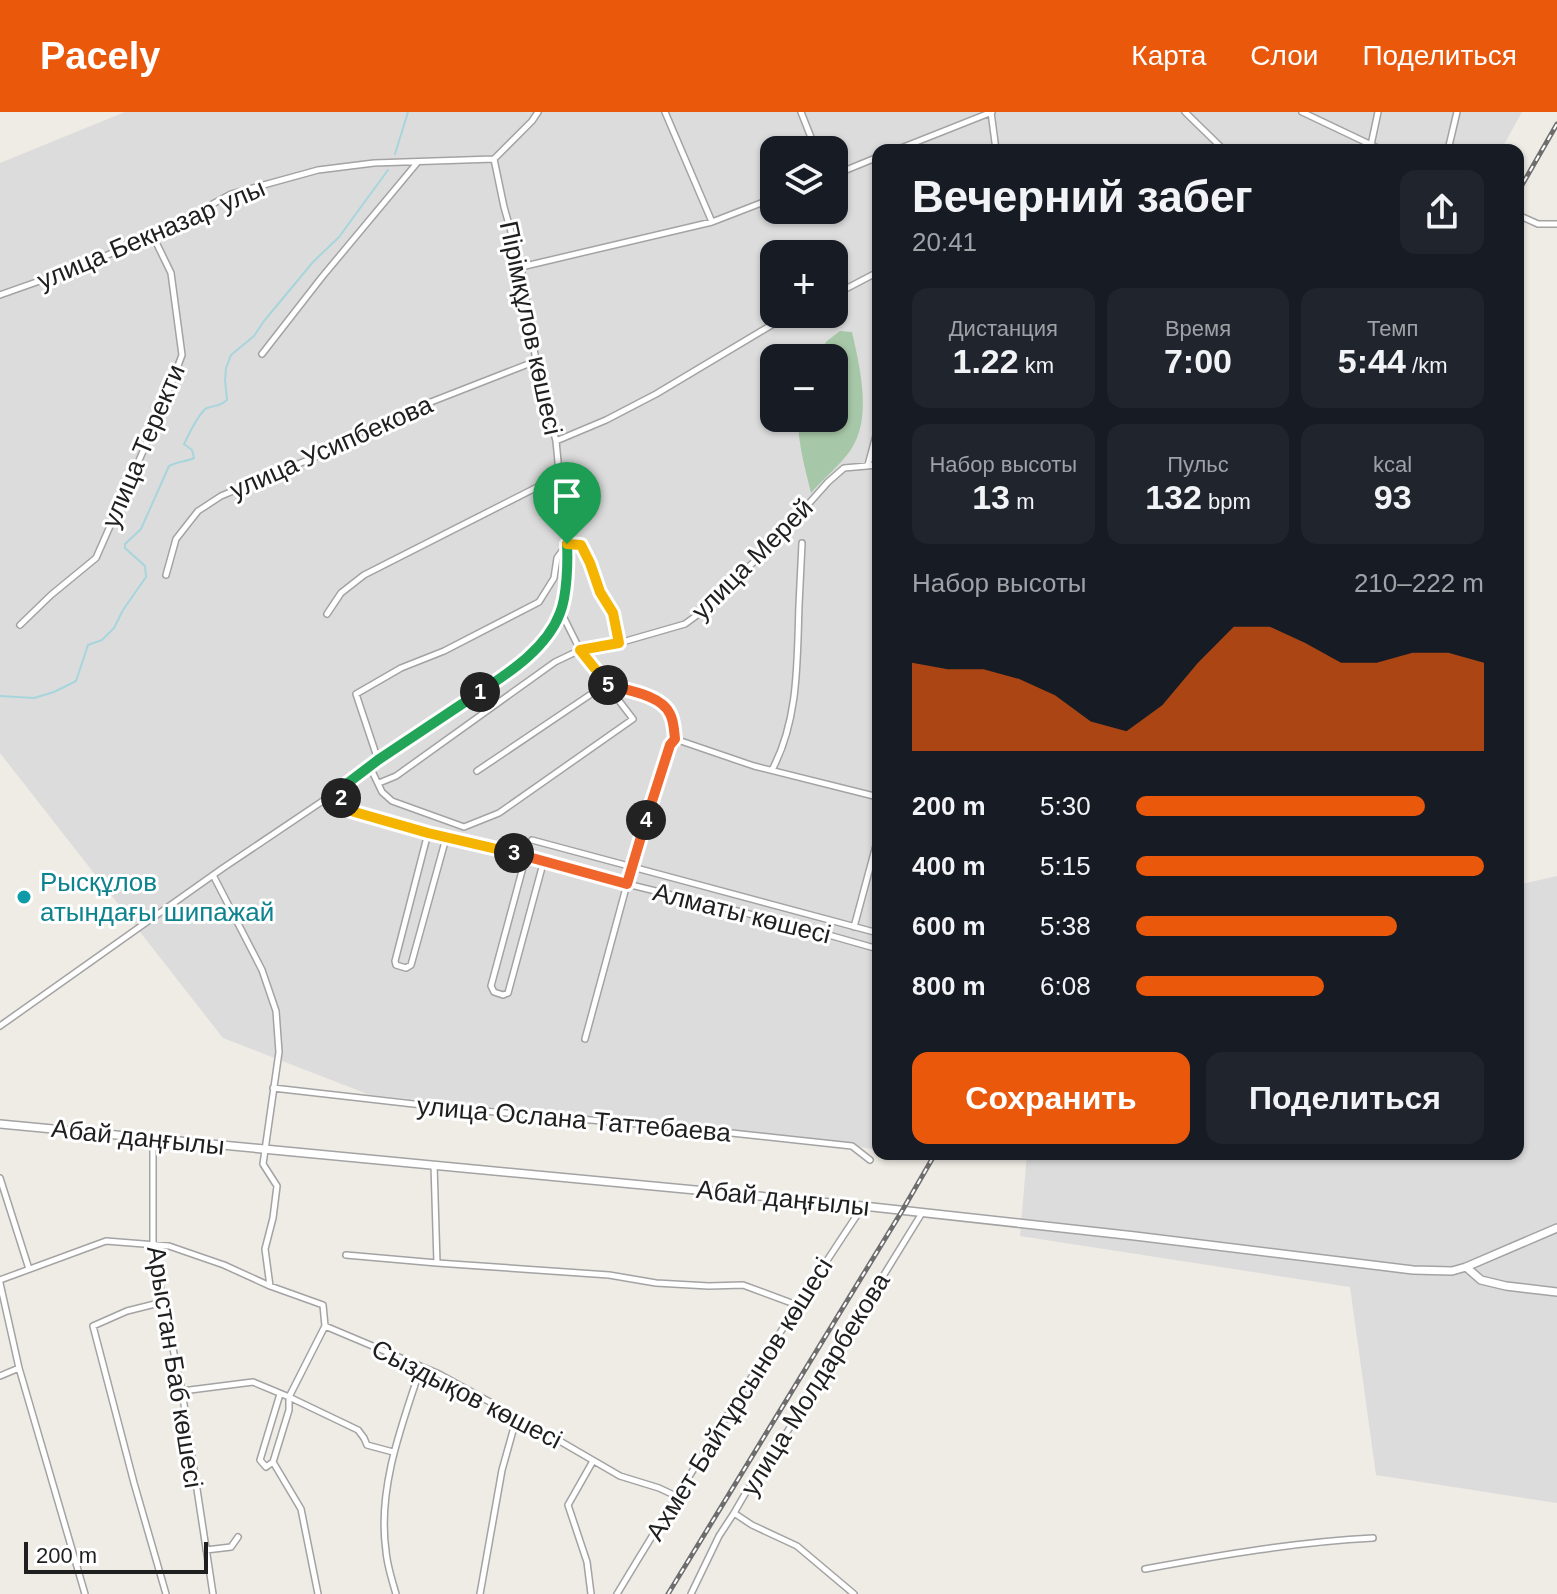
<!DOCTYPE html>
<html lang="ru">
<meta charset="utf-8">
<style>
:root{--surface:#171b24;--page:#20242c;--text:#f1f3f6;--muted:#9ea1a6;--accent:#ea580c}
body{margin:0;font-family:Arial,sans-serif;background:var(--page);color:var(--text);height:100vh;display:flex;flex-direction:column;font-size:30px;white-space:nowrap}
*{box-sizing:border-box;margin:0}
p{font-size:26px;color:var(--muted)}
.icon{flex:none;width:44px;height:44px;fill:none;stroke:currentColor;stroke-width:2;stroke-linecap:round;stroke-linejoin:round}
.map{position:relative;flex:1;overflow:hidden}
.sheet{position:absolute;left:872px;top:32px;width:652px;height:1016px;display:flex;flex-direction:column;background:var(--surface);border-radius:16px;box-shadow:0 2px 6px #0004}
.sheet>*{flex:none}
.tools{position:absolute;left:760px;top:24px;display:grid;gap:16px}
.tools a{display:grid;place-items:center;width:88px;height:88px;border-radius:16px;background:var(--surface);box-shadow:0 2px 6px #0004;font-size:40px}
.scale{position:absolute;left:24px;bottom:20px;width:184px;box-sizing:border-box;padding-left:8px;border:4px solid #1f1f1f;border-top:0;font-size:22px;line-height:28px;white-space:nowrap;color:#1f1f1f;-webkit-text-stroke:6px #fff;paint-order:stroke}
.pin{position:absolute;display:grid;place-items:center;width:68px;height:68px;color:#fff;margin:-82px -34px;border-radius:50% 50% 50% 0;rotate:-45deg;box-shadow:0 0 8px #0007}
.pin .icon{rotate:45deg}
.km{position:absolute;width:40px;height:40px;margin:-20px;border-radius:50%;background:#222;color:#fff;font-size:22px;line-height:40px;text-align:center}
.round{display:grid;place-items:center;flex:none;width:84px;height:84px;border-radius:16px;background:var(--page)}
.headline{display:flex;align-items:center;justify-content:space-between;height:136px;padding:0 40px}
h1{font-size:44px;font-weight:600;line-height:60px}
.figures{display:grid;grid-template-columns:repeat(3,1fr);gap:12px;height:136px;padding:8px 40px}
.figures div{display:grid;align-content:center;border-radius:16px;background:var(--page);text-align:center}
.figures b{font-size:34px;font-weight:600}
.figures small{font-size:22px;font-weight:400}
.figures p{font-size:22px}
.chart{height:224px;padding:16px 40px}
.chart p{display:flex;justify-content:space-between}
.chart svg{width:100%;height:144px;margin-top:8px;fill:var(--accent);opacity:.7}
.cta{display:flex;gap:16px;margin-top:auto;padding:16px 40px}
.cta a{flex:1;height:92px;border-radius:16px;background:var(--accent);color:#fff;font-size:32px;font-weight:600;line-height:92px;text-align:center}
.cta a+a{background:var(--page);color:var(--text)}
ul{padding:0 40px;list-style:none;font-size:26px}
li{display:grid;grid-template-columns:128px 96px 1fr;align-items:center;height:60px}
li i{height:20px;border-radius:10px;background:var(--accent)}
header{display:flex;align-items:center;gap:48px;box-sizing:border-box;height:112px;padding:0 40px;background:var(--accent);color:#fff}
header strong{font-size:38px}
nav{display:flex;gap:44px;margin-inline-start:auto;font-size:28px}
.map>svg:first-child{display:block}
</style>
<header>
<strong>Pacely</strong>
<nav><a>Карта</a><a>Слои</a><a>Поделиться</a></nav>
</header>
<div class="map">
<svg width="1557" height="1482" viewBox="0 0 1557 1482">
<rect width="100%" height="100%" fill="#efebe5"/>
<path fill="#dddcdc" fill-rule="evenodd" d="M 125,0 L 1522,0 L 1501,38 L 878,38 L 878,1038 L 798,1025 L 370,983 L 223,926 L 0,641 L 0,51 ZM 774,38 L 834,38 L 834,98 L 774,98 ZM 774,142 L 834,142 L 834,202 L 774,202 ZM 774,246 L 834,246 L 834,306 L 774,306 Z
M 1557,764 L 1557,1391 L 1376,1363 L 1350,1175 L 1020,1124 L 1027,1042 L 1518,1042 L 1518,773 Z"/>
<path fill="#a7c8a8" d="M 840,219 L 852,220 C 860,256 873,307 850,339 C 839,354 823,367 811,381 C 805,356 798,332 798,306 L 834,306 L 834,246 L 814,246 L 827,229 Z"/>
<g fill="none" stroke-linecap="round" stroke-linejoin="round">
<path stroke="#a7d5dc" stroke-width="2" d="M 395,42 L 408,0
M 0,584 L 34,586 L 54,580 L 76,569 L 88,533 L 102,528 L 114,516 L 123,498 L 146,465 L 145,454 L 125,436 L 125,432 L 141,417 L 169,354 C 178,349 186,350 194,346 L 192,338 L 184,332 C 188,324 199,300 207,296 C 215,293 219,295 227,288 L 225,268 L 226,256 L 231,243 L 254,224 L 264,209 L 313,150 L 339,125 L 388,58"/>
<defs>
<path id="minor" d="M 665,0 L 712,110
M 801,0 L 816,38
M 991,0 L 996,38
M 1185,0 L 1224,38
M 1302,0 L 1382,38
M 896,38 L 992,0
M 1364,38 L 1371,33 L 1378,0
M 1448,38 L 1457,0
M 494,47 L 532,9 L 538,0
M 834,63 L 878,45
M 1518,103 L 1538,112 L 1557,112
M 521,155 L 712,110 L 774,86
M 0,183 L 82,154 L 163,119 L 231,82 L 318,58 L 374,51 L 494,47
M 834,183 L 878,160
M 262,242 L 322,165 L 417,51
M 556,329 L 606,308 L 656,282 L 790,202
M 868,353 L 878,316
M 166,463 L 176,427 L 198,399 L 221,384 L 344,333 L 353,324 L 395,304 L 536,249
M 327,502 L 341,481 L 364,463 L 559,364
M 20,513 L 51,483 L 96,446 L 163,294 L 182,243 L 171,161 L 153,124
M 675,627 L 754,654 L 878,685
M 378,648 L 356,582 L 401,556 L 444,539 L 539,490 L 554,466 L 557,446 L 567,432 L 581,433 L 590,451 L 600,480 L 613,501 L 619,531
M 370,655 L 382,680 L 392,689 L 464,715 L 499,701 L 633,607 L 580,538 L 561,500
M 772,658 C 799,607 797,549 799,493 C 800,472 801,451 802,431
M 477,659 L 606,572 C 625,577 661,583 670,601 C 674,609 674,618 675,627
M 379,671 L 396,664 L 555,550 L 580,538 L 619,531 L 685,512 L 708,495 L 781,423 L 828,370 L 844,356 L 878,353
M 336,680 L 351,699 L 403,715 L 544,748 L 623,771 L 790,812 L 878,837
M 428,721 L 395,849 L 396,853 L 406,856 L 411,853 L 446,726
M 532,728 L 878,821
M 526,744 L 491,874 L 494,880 L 503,883 L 508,881 L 544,748
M 213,763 L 262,858 L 276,899 L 279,940 L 263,1052 L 277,1074 L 273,1106 L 265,1137 L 270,1174
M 854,815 L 878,726
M 0,914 L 223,756 L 336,680 L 378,648 L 515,555 L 545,528 L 561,500 L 568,452 L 556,329 L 536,249 L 521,155 L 504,95 L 494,47
M 585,927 L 627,772 L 670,633 L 675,627
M 273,976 L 449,996 L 685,1016 L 852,1034 L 870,1048
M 153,1026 L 153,1133 L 163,1190 L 182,1279 L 213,1482
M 434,1053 L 437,1151
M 0,1066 L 29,1157
M 346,1143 L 437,1151 L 609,1163 L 656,1171 L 709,1174 L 743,1173 L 797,1193
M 0,1168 L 106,1129 L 169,1134 L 224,1153 L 270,1174 L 323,1193 L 325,1214 L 439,1262 L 508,1300 L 516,1308 L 558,1328 L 620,1364 L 659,1376 L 676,1384
M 0,1171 L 19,1256 L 85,1482
M 163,1190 L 127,1199 L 93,1214 L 134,1371 L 166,1482
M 0,1264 L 19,1256
M 182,1279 L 253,1270 L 289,1285 L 358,1318 L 364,1326 L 367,1333 L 393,1340
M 280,1282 L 260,1348 L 266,1355 L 273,1350 L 289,1298 L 289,1285 L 325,1214
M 273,1350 L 301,1397 L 318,1482
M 206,1438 L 231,1435 L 238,1425
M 1145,1457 C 1221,1443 1296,1430 1373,1426
M 396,1482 C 392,1468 387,1453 386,1439 C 377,1377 402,1312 421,1255
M 480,1482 L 502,1358 L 516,1308
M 591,1482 L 587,1450 L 568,1393 L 593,1349
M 617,1482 C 696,1351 778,1222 863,1094
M 691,1482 L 719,1424 L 734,1401
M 854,1482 L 797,1434 L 752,1413 L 734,1401 L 745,1382 L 784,1325 L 922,1101"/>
<path id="tertiary" d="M 0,1012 L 863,1094 L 1135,1124 L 1413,1158 L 1452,1159 L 1466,1155 L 1557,1116
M 1466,1155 L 1481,1168 L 1506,1174 L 1557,1180"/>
</defs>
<use href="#minor" stroke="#a3a3a3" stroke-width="8"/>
<use href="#tertiary" stroke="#a3a3a3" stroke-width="10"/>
<use href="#minor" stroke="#fff" stroke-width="5"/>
<use href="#tertiary" stroke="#fff" stroke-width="7"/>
<defs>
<path id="rail" d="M 1518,80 L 1557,12
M 668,1482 L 902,1099 L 935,1042"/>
</defs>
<use href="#rail" stroke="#6d6d6d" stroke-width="5"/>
<use href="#rail" stroke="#fff" stroke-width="2" stroke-dasharray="6" stroke-linecap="butt"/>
</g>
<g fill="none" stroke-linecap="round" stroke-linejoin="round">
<defs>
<path id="split-1" d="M 480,580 C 510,560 547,536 560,501 C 567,484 568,450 567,432"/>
<path id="split-2" d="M 341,686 L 336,680 L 378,648 L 480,580"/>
<path id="split-3" d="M 341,686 L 351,699 L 428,721 L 514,741"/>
<path id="split-4" d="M 514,741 L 627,772 L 646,708"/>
<path id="split-5" d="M 608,573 C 626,578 662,583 670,602 C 674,609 674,619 675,627 L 670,633 L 646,708"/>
<path id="split-6" d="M 567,432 L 581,433 L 590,451 L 600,480 L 613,501 L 619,531 L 580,538 L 608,573"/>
</defs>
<use href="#split-1" stroke="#fff" stroke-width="16"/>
<use href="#split-2" stroke="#fff" stroke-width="16"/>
<use href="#split-3" stroke="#fff" stroke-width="16"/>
<use href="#split-4" stroke="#fff" stroke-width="16"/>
<use href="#split-5" stroke="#fff" stroke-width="16"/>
<use href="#split-6" stroke="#fff" stroke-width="16"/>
<use href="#split-1" stroke="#22a559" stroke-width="10"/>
<use href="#split-2" stroke="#22a559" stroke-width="10"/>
<use href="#split-3" stroke="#f5b400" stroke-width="10"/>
<use href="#split-4" stroke="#f0652b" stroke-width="10"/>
<use href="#split-5" stroke="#f0652b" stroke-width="10"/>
<use href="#split-6" stroke="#f5b400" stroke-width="10"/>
</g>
<circle fill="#0f9aa8" stroke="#fff" stroke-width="3" cx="24" cy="785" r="8"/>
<g text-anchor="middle" stroke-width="6" stroke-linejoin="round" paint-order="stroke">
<g font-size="26" fill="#1f1f1f" stroke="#fff">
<text transform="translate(151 122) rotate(-23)" y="9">улица Бекназар улы</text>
<text transform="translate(531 216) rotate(78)" y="9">Пірімқұлов көшесі</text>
<text transform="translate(143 334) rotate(-67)" y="9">улица Теректи</text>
<text transform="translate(331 335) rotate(-24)" y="9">улица Усипбекова</text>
<text transform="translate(752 447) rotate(-45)" y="9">улица Мерей</text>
<text transform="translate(742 801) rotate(14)" y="9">Алматы көшесі</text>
<text transform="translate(574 1007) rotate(5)" y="9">улица Ослана Таттебаева</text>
<text transform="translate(138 1025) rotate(6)" y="9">Абай даңғылы</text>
<text transform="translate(783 1086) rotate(6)" y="9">Абай даңғылы</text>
<text transform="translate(175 1255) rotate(81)" y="9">Арыстан Баб көшесі</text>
<text transform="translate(815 1272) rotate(-58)" y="9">улица Молдарбекова</text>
<text transform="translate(467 1282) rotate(27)" y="9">Сыздықов көшесі</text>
<text transform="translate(739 1287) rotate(-58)" y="9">Ахмет Байтұрсынов көшесі</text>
</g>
<g font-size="26" fill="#0d838f" stroke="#fff" text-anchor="start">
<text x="40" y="779">Рысқұлов<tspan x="40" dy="30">атындағы шипажай</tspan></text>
</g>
</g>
</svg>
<div class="tools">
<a><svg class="icon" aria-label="layers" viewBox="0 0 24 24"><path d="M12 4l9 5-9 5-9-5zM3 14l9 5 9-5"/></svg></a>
<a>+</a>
<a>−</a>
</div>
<div class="scale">200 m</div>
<div class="pin" style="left:567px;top:432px;background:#1e9e55"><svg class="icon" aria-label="arrive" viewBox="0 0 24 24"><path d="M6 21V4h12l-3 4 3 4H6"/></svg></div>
<b class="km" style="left:480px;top:580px">1</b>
<b class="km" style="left:341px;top:686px">2</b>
<b class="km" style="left:514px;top:741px">3</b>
<b class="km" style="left:646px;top:708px">4</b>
<b class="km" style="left:608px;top:573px">5</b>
<section class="sheet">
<div class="headline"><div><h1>Вечерний забег</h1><p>20:41</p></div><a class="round"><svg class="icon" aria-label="share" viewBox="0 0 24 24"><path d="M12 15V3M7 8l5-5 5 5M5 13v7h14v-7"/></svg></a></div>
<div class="figures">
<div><p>Дистанция</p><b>1.22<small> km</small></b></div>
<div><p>Время</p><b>7:00</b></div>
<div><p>Темп</p><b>5:44<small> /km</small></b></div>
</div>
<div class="figures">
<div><p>Набор высоты</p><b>13<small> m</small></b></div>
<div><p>Пульс</p><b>132<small> bpm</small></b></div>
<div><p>kcal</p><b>93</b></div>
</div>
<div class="chart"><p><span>Набор высоты</span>210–222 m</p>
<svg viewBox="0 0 160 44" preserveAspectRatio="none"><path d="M0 44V17L10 19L20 19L30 22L40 27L50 35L60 38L70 30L80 17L90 6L100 6L110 11L120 17L130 17L140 14L150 14L160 17V44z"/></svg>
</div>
<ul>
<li><b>200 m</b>5:30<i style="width:83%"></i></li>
<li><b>400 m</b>5:15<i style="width:100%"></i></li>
<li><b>600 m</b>5:38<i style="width:75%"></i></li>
<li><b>800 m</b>6:08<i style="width:54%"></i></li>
</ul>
<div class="cta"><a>Сохранить</a><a>Поделиться</a></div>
</section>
</div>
